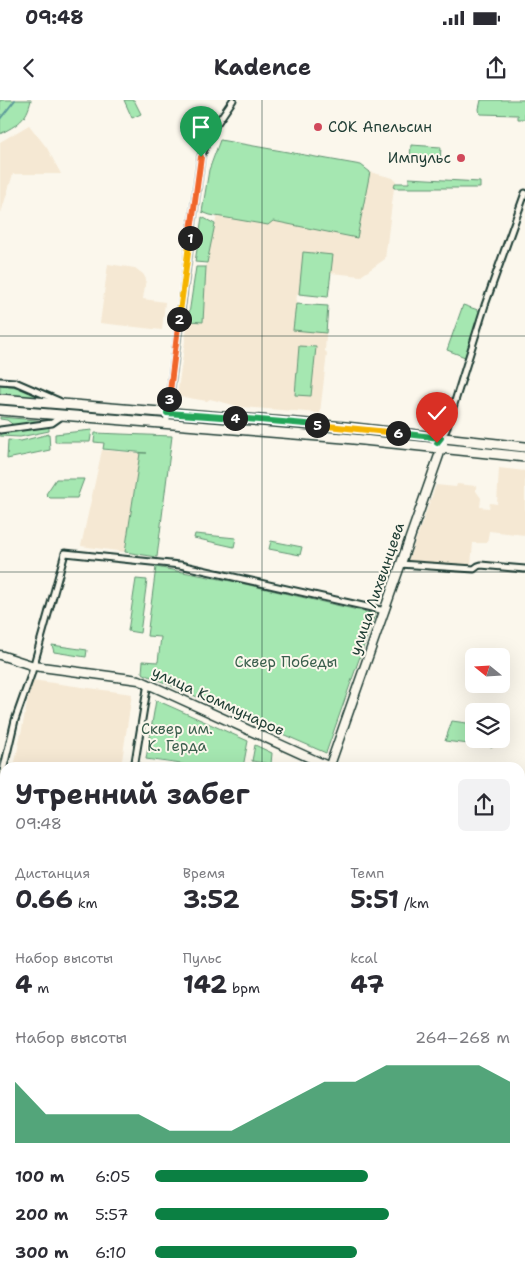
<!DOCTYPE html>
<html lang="ru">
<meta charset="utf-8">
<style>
:root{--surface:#fff;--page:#f2f2f3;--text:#2b2b33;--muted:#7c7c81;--accent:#0b8043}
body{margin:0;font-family:"Shantell Sans",sans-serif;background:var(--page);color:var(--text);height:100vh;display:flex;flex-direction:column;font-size:19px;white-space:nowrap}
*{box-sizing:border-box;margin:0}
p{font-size:16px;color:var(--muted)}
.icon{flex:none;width:28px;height:28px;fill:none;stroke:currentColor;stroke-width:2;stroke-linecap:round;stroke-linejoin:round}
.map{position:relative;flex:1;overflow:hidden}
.sheet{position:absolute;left:0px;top:662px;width:525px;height:519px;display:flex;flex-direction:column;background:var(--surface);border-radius:15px 15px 0 0;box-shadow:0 5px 20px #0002}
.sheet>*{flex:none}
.needle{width:32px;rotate:288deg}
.buttons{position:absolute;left:465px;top:548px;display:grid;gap:10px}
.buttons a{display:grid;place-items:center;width:45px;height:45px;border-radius:8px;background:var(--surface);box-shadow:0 5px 20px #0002;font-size:25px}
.pin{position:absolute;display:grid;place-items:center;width:42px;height:42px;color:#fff;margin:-51px -21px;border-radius:50% 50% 50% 0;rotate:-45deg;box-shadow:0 0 5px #0007}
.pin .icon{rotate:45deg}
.km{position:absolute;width:25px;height:25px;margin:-12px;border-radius:50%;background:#222;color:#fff;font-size:14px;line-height:25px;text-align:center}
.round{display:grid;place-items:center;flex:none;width:52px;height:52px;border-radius:8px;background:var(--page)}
.head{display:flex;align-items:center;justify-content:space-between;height:85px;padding:0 15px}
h1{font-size:28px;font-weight:700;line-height:38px}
.stats{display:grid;grid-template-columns:repeat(3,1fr);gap:8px;height:85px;padding:5px 15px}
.stats div{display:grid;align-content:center}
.stats b{font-size:25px;font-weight:700}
.stats small{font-size:14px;font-weight:400}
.stats p{font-size:14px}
.chart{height:140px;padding:10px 15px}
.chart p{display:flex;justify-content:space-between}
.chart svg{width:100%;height:90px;margin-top:5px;fill:var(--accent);opacity:.7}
ul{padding:0 15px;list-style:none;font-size:16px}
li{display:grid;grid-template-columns:80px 60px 1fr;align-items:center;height:38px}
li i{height:12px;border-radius:6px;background:var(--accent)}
.status{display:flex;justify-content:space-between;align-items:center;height:35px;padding:0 25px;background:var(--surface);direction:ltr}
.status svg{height:14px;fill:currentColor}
header{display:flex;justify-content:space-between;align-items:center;height:65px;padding:0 15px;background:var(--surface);font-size:22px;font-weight:700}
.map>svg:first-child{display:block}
</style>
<div class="status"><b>09:48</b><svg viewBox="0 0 49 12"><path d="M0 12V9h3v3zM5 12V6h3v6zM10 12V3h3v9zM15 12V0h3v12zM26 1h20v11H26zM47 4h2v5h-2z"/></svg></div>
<header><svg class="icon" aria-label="back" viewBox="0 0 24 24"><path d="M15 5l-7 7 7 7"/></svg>Kadence<svg class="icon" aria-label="share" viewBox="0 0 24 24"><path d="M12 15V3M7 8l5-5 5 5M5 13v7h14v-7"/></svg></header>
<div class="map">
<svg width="525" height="1181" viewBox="0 0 525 1181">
<rect width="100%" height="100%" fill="#fbf7ec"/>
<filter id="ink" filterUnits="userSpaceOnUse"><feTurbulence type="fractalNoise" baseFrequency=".02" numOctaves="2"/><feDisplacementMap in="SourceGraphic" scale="10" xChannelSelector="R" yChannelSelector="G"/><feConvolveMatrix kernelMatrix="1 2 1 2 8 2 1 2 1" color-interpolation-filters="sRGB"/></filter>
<g filter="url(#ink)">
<path fill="#f5e8d3" d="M 29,25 L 47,48 L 61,74 L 13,74 L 0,116 L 0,42 Z
M 231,50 L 370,72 L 393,78 L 396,81 L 394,88 L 385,159 L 361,176 L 331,173 L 328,197 L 297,194 L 296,204 L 328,206 L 325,251 L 327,253 L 320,313 L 241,307 L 210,299 L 207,301 L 177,296 L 188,221 L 203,222 L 206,166 Z
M 108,164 L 135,168 L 143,174 L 146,179 L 143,199 L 165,202 L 162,230 L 100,223 Z
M 102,350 L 140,353 L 125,452 L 81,446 Z
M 499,368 L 525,371 L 525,435 L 489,431 L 487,443 L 473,443 L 471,465 L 408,461 L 436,385 L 456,387 L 457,384 L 476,386 L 476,391 L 481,398 L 480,407 L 489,408 L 490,403 L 497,404 Z
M 32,580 L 132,594 L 121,667 L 14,667 Z
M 520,703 L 525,704 L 525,823 L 520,822 Z
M 5,709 L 5,835 L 2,834 L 4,824 L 0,823 L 0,732 Z
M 520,858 L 525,858 L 525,945 L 520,944 Z
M 520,1029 L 525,1029 L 525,1049 L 520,1082 Z"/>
<path fill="#a5e7b1" stroke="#629272" d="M 0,0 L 31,0 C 27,20 17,25 0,34 Z
M 124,0 L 134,0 L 141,14 L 132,18 Z
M 481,0 L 525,0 L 525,19 L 518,19 L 518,15 L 480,14 L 479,9 Z
M 220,40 L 361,65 L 370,72 L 357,138 L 273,121 L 268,125 L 210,115 L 202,112 L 209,70 Z
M 411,45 L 441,47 L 440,61 L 410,59 Z
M 409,78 L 480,82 L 480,88 L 394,88 L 395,83 L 409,83 Z
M 202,117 L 215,124 L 207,163 L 195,162 Z
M 303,152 L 333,155 L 328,197 L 299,194 Z
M 196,167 L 206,167 L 203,222 L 188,221 Z
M 296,204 L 328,206 L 326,233 L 293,230 Z
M 463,205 L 481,211 L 465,257 L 447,250 Z
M 299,246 L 316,247 L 311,296 L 295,295 Z
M 0,285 L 17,287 L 48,299 L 0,296 Z
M 0,317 L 48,321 L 16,327 L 7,320 L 0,319 Z
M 49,327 L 49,331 L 20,337 L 0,336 L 0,331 Z
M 92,330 L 90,342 L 55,342 L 55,334 Z
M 95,333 L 172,336 L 157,457 L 125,452 L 140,353 L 147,353 L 103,349 L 104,343 L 94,342 Z
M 49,334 L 50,350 L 7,359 L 8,340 L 21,341 Z
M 56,379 L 84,379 L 77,398 L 50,398 L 46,394 Z
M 195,434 L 236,438 L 234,447 L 194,438 Z
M 271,441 L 302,447 L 300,455 L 269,449 Z
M 156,467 L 236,482 L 375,514 L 326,653 L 142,573 L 143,561 L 158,562 L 161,537 L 147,536 Z
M 136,479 L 147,480 L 140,533 L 128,531 Z
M 52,545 L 87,550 L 86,557 L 54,552 Z
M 156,600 L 248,641 L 243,667 L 202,667 L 146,659 Z
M 452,621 L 474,624 L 474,639 L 494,639 L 493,647 L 445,641 Z
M 255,645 L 272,653 L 271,664 L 252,661 Z
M 41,1176 L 87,1176 L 86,1181 L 40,1181 Z
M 403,1176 L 500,1176 L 499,1181 L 402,1181 Z"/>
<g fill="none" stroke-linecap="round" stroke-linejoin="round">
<path stroke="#5d9b9b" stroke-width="2" d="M 0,19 L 15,0"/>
<defs>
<path id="street" d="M 0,281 L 15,282 L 59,301
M 166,324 L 201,57 L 211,32 L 233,0
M 0,330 L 52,323 L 62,316
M 432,345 L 437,343 L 446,330 L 485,205 L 525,93
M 400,464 L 474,469 L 478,466 L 481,465 L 525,469
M 134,668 L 148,583
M 0,684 L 15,620 L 31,575 L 65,453 L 180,465 L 385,511
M 520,1096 L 525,1097
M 36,1181 L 37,1176"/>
<path id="secondary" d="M 0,555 L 34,566 L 139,580 L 332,668
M 329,668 L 443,344
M 520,692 L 525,692
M 520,1148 L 525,1121
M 329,1181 L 330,1176
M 514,1181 L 515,1176"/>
<path id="primary" d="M 0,299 L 345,327 L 525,347
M 0,310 L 344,338 L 525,357
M 0,896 L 5,897
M 520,960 L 525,961"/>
</defs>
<use href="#street" stroke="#1f3d34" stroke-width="9"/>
<use href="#secondary" stroke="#1f3d34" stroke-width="11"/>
<use href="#primary" stroke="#1f3d34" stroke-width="12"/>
<use href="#street" stroke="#fbf7ec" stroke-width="5"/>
<use href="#secondary" stroke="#fbf7ec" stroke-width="8"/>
<use href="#primary" stroke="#fbf7ec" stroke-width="9"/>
</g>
</g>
<g fill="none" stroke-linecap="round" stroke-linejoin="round" filter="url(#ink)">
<defs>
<path id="split-1" d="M 190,138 L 201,57"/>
<path id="split-2" d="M 179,219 L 190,138"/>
<path id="split-3" d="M 169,299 L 179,219"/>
<path id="split-4" d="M 169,299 L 167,313 L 235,318"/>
<path id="split-5" d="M 235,318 L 317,325"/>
<path id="split-6" d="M 317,325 L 398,333"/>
<path id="split-7" d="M 398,333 L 441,338 L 437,343"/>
</defs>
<use href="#split-1" stroke="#fff" stroke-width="10"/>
<use href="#split-2" stroke="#fff" stroke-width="10"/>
<use href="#split-3" stroke="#fff" stroke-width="10"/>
<use href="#split-4" stroke="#fff" stroke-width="10"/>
<use href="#split-5" stroke="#fff" stroke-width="10"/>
<use href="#split-6" stroke="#fff" stroke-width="10"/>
<use href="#split-7" stroke="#fff" stroke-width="10"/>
<use href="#split-1" stroke="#f0652b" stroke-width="6"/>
<use href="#split-2" stroke="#f5b400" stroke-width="6"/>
<use href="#split-3" stroke="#f0652b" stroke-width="6"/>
<use href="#split-4" stroke="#22a559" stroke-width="6"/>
<use href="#split-5" stroke="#22a559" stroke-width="6"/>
<use href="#split-6" stroke="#f5b400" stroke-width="6"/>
<use href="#split-7" stroke="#22a559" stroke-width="6"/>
</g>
<path fill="none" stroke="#1f3d34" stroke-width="1" stroke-opacity="0.55" d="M 262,0 L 262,668M 0,236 L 525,236M 0,472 L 525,472M 0,709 L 5,709M 520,709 L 525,709M 0,945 L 5,945M 520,945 L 525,945M 262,1176 L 262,1181"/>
<g fill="#d1495b" stroke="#fbf7ec" stroke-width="2">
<circle cx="318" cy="27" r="5"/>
<circle cx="461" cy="58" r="5"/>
</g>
<g text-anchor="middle" stroke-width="4" stroke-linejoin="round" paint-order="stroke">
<g font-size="15" fill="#1f3d34" stroke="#fbf7ec" text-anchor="start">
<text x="328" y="32">СОК Апельсин</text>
<text x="451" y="63" text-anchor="end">Импульс</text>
</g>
<g font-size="15" fill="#1f3d34" stroke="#fbf7ec">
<text transform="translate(377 489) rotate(-71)" y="5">улица Лихвинцева</text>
<text transform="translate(218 601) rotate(25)" y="5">улица Коммунаров</text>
</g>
<g font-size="15" fill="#3a5f4d" stroke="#fbf7ec">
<text x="286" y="567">Сквер Победы</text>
<text x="177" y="634">Сквер им.<tspan x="177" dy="17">К. Герда</tspan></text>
</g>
</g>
</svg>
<div class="buttons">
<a><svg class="needle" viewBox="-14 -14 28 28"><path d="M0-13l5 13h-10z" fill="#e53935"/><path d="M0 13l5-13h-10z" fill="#7c7c81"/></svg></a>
<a><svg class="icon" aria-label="layers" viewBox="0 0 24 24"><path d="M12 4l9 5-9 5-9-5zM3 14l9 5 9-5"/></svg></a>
</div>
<div class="pin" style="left:201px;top:57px;background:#1e9e55"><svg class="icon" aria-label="arrive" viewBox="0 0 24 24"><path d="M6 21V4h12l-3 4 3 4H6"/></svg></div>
<div class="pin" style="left:437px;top:343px;background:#d93025"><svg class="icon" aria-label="check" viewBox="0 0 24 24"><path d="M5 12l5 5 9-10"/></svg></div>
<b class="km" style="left:190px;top:138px">1</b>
<b class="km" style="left:179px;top:219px">2</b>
<b class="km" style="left:169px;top:299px">3</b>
<b class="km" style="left:235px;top:318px">4</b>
<b class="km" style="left:317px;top:325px">5</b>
<b class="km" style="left:398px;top:333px">6</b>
<section class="sheet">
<div class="head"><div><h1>Утренний забег</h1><p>09:48</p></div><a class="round"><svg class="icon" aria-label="share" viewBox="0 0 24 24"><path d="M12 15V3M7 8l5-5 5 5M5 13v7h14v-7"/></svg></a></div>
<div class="stats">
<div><p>Дистанция</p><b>0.66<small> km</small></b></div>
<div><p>Время</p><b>3:52</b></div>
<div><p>Темп</p><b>5:51<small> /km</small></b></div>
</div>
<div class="stats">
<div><p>Набор высоты</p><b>4<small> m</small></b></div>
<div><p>Пульс</p><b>142<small> bpm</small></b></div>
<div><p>kcal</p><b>47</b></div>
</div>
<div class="chart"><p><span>Набор высоты</span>264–268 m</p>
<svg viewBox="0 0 160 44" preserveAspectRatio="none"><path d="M0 44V14L10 30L20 30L30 30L40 30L50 38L60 38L70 38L80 30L90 22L100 14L110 14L120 6L130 6L140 6L150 6L160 14V44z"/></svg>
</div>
<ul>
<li><b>100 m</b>6:05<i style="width:60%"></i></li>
<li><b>200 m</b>5:57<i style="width:66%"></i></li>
<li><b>300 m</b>6:10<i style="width:57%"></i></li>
</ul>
</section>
</div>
